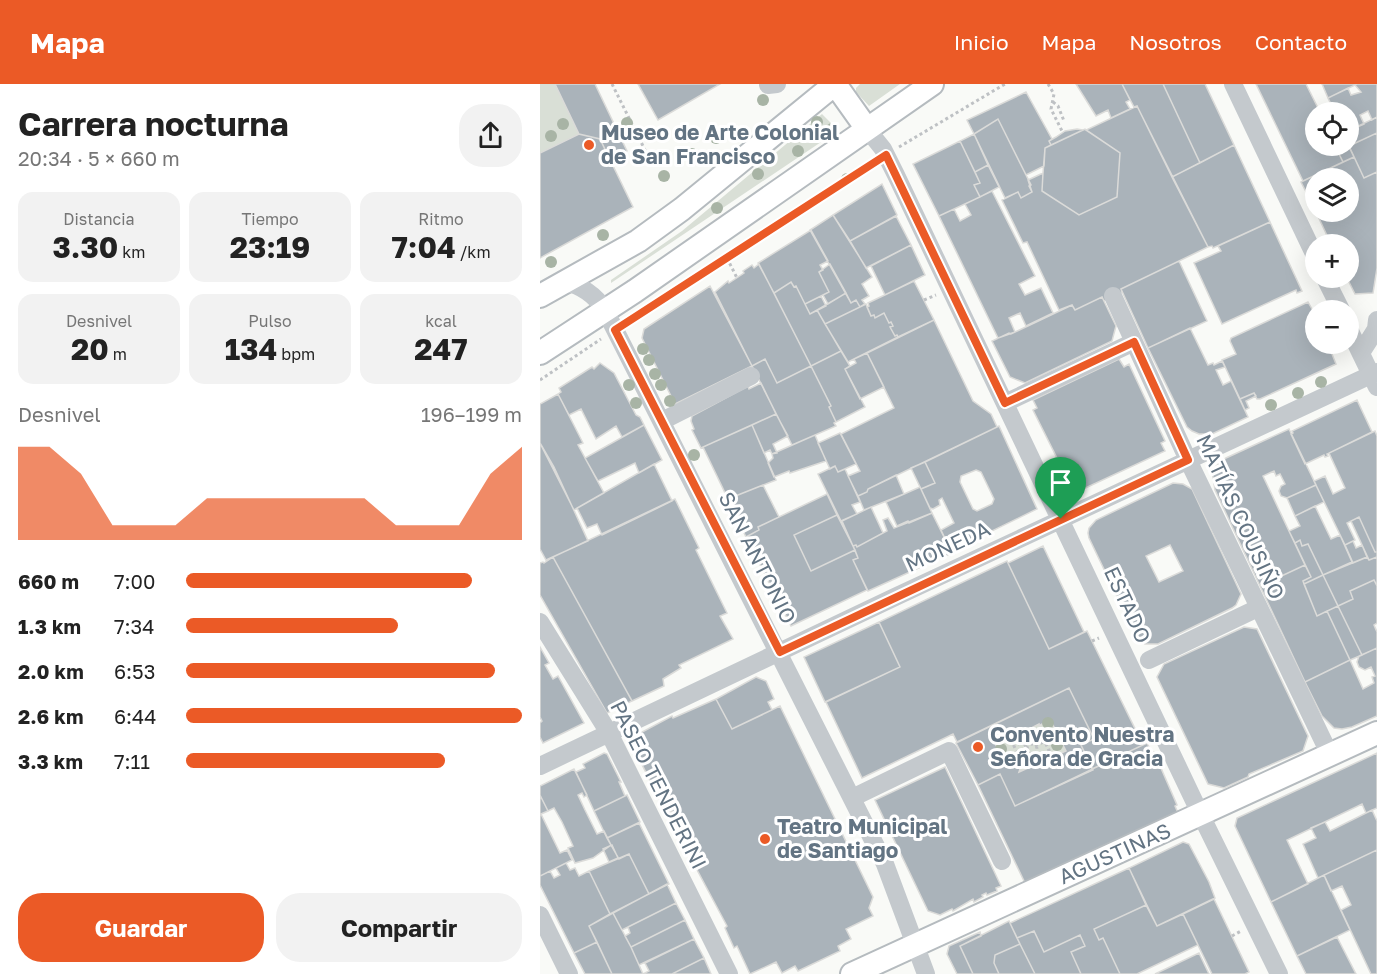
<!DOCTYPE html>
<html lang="es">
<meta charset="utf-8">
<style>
:root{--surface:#fff;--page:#f2f2f2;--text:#222;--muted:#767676;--accent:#eb5a26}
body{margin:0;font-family:"Golos Text",sans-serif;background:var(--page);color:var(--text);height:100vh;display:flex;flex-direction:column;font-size:22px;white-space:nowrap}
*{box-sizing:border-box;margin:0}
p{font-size:20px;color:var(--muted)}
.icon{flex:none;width:33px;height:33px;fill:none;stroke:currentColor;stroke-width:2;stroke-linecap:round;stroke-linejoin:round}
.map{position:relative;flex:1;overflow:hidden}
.drawer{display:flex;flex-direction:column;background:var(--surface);width:540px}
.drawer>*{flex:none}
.controls{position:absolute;left:765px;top:18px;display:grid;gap:12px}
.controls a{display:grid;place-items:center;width:54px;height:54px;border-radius:50%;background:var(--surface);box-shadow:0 6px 24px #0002;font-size:30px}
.pin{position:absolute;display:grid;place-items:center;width:51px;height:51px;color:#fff;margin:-62px -26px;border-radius:50% 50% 50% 0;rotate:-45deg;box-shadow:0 0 6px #0007}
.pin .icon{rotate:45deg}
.round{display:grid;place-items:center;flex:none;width:63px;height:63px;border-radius:24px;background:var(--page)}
.overview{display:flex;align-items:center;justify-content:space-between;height:102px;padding:0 18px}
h1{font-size:33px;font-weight:700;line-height:45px}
.metrics{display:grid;grid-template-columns:repeat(3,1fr);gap:9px;height:102px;padding:6px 18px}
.metrics div{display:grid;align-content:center;border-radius:15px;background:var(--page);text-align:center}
.metrics b{font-size:30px;font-weight:700}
.metrics small{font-size:16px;font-weight:400}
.metrics p{font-size:16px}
.chart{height:168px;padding:12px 18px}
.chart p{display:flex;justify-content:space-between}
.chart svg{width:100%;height:108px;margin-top:6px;fill:var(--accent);opacity:.7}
.action{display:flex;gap:12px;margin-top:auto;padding:12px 18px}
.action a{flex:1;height:69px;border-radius:24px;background:var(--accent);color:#fff;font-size:24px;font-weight:700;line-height:69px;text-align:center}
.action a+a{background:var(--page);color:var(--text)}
ul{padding:0 18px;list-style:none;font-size:20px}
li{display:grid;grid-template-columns:96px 72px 1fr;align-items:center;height:45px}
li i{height:15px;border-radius:8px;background:var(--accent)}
header{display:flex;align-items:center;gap:36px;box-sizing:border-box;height:84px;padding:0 30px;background:var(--accent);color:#fff}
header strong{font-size:28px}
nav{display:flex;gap:33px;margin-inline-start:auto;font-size:21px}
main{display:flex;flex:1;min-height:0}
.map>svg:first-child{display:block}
</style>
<header>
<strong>Mapa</strong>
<nav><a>Inicio</a><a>Mapa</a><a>Nosotros</a><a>Contacto</a></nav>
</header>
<main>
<section class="drawer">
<div class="overview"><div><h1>Carrera nocturna</h1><p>20:34 · 5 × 660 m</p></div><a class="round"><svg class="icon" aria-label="share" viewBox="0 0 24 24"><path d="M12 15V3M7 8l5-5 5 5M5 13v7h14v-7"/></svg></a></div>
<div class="metrics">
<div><p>Distancia</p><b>3.30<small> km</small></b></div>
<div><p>Tiempo</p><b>23:19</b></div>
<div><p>Ritmo</p><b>7:04<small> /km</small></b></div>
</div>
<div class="metrics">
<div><p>Desnivel</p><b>20<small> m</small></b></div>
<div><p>Pulso</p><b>134<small> bpm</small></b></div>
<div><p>kcal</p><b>247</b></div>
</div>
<div class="chart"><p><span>Desnivel</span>196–199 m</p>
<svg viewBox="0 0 160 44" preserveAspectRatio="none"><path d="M0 44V6L10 6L20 17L30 38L40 38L50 38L60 27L70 27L80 27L90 27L100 27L110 27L120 38L130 38L140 38L150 17L160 6V44z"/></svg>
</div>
<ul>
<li><b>660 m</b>7:00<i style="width:85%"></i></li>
<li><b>1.3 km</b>7:34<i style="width:63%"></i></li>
<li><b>2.0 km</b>6:53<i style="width:92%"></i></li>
<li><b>2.6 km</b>6:44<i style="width:100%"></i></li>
<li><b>3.3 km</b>7:11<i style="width:77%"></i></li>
</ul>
<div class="action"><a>Guardar</a><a>Compartir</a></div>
</section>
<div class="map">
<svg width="837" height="890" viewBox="0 0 837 890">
<rect width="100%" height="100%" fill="#f9faf7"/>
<path fill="#d9dfd6" d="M 0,0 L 15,0 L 39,50 L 0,69 Z
M 320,0 L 360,0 L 329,22 L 316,8 L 316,4 Z
M 282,30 L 296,44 L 296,48 L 71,199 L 71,196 L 142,147 Z
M 510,635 L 526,667 L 479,688 L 480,685 L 477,680 L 466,683 L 456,661 L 466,656 L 467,658 L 472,655 L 471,653 L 488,646 L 489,647 L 494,645 L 493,643 L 499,640 L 500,642 Z"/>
<path fill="#aab3ba" stroke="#dbdbd9" stroke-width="1.5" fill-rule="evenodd" d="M 15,0 L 55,0 L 87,67 L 70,76 L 60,55 L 39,50 Z
M 98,0 L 180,0 L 118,36 Z
M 536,0 L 582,0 L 590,16 L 586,18 L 590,25 L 571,34 L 568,26 L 556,32 Z
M 582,0 L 623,0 L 660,79 L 632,93 L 597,22 L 594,23 Z
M 623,0 L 665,0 L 694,61 L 660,79 Z
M 716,0 L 766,0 L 780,28 L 776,28 L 776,62 L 795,62 L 803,78 L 763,97 Z
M 782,0 L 817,0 L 788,14 Z
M 817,0 L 837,0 L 837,33 L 832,36 L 828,27 L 820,31 L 824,40 L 808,47 L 808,28 L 795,28 L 788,14 L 808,4 L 811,11 L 821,8 L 815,1 Z
M 486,8 L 512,55 L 509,57 L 511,61 L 505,64 L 504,82 L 486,91 L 458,35 L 434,50 L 427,36 Z
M 597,22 L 668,163 L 581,205 L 582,208 L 564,217 L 562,213 L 535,226 L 532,221 L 519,226 L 487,158 L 483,159 L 462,116 L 478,108 L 481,114 L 492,108 L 488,96 L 503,89 L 502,107 L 539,131 L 577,113 L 580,69 L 546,46 Z
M 837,33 L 837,49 L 809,62 L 808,47 Z
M 458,35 L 491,101 L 489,102 L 492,108 L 481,114 L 478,108 L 465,114 L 434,50 Z
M 537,45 L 543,46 L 511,61 L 509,57 L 516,53 L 525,47 Z
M 545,45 L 580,69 L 577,113 L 539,131 L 502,107 L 503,89 L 505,64 Z
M 837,49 L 837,88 L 824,94 L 809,62 Z
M 39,50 L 60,55 L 93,123 L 0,174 L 0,69 Z
M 434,50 L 448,81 L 435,88 L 420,57 Z
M 420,57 L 440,99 L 434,101 L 440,113 L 399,132 L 373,80 Z
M 694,61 L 730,138 L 673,164 L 672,162 L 668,163 L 632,93 Z
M 808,61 L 814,73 L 803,78 L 795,62 Z
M 814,73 L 824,94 L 837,88 L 837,184 L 833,209 L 815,210 L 807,194 L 808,160 L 791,160 L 776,128 L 808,128 L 808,94 L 776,94 L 776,127 L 761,98 Z
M 448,81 L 459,103 L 440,113 L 434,101 L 440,99 L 435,88 Z
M 342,100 L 357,131 L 310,157 L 293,131 Z
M 452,107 L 495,192 L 479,200 L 485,211 L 501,204 L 513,229 L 486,242 L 480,229 L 469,234 L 475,248 L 458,254 L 399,132 L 414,125 L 420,137 L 431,131 L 425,120 Z
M 293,131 L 332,193 L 322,200 L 329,212 L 322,216 L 325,220 L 320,223 L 316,216 L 311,219 L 270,146 Z
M 356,132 L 371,161 L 326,184 L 310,157 Z
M 730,138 L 762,207 L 757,209 L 756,206 L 682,240 L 654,179 L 681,167 L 678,162 Z
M 271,146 L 288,177 L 280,181 L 283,186 L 279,188 L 289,208 L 265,220 L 256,202 L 254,203 L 251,198 L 234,209 L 218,179 Z
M 371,161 L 385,191 L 345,211 L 331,182 Z
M 639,177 L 667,237 L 608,264 L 581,205 Z
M 219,180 L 271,282 L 237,299 L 225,275 L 212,282 L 175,208 L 188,197 L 189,199 L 204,189 L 203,187 L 212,181 L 214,184 Z
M 290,180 L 306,209 L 288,220 L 283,211 L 289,208 L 279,188 Z
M 374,197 L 394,236 L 358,253 L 357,251 L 355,252 L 350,243 L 353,242 L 351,238 L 349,239 L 344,229 L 335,234 L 334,231 L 331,232 L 327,223 L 329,222 L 328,219 Z
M 251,198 L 254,203 L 256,202 L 270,230 L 277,226 L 301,267 L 271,282 L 234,209 Z
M 170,202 L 212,282 L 135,320 L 102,254 L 104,245 Z
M 306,209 L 311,219 L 316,216 L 320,223 L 285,240 L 277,226 Z
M 281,212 L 286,222 L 270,230 L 265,220 Z
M 562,213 L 576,242 L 572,257 L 485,299 L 470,293 L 452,257 L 469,249 L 471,250 L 532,221 L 535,226 Z
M 768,218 L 776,232 L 776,260 L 788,260 L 796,280 L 720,315 L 717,315 L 714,309 L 700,315 L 682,276 L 696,270 L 690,257 L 691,254 Z
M 326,220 L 331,232 L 334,231 L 335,234 L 344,229 L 349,239 L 351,238 L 353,242 L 350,243 L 355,252 L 357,251 L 358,253 L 308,278 L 285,240 Z
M 394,236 L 433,317 L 451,330 L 457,343 L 328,405 L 327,408 L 318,412 L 308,392 L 320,387 L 301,350 L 354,324 L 327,269 Z
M 650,244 L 668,281 L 673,279 L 674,281 L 682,277 L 685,283 L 676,286 L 683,301 L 691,297 L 708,333 L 672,350 L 659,350 L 652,347 L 647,343 L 608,264 Z
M 301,267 L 310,282 L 305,285 L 325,323 L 296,338 L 289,323 L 291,322 L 271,282 Z
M 327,269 L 344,303 L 320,315 L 305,285 L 316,279 L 314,275 Z
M 225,275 L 237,299 L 271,282 L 291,322 L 289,323 L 296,338 L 294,339 L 296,342 L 252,361 L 212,282 Z
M 579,275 L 584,283 L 589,280 L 625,357 L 621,359 L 625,367 L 539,407 L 536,400 L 531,402 L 493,326 L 497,324 L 493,316 Z
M 60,279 L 74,289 L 96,331 L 100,333 L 104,341 L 82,353 L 76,342 L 56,355 L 41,325 L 29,331 L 18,310 L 21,308 L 19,304 L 52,283 L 54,285 Z
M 221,299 L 236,330 L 161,364 L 152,346 L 154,345 L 151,337 L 152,332 L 208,302 L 209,305 Z
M 714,309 L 716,312 L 706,317 L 709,324 L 705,326 L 700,315 Z
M 18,310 L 43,359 L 38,361 L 64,409 L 34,426 L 0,359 L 0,320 Z
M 817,316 L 832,348 L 787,370 L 788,372 L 785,373 L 784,371 L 765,380 L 751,350 L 753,349 L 752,347 Z
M 236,330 L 248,352 L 233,360 L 237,369 L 232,370 L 230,366 L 224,369 L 212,341 Z
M 104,341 L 122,376 L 99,389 L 95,379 L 58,397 L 45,374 Z
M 212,341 L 236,396 L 188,415 L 163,363 Z
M 459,342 L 497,425 L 411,467 L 401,446 L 414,439 L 402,414 L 399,416 L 400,421 L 393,425 L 390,424 L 381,405 L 395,399 L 385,378 ZM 436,386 L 441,388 L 454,415 L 452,420 L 437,427 L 433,425 L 420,398 L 421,392 Z
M 749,345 L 776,401 L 747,414 L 741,412 L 739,407 L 741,402 L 745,400 L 740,390 L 736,392 L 734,387 L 723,392 L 765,481 L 720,502 L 675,406 L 672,387 L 676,382 L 686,374 Z
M 835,347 L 837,352 L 837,468 L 835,468 L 819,433 L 807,439 L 815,456 L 805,461 L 774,397 L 785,392 L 793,410 L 805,404 L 789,369 Z
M 300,349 L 316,380 L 298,388 L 295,382 L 290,385 L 278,359 Z
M 275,351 L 286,377 L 250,389 L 249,387 L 234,393 L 228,379 L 233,374 L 232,370 Z
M 0,359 L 14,383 L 48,457 L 6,476 L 0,465 Z
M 385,378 L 395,399 L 381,405 L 371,384 Z
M 114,380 L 132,417 L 62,451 L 57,440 L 47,444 L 37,424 Z
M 295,382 L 298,388 L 305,385 L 320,418 L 312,421 L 317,430 L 301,437 L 278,390 Z
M 356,391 L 364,410 L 324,426 L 318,412 L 327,408 L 328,405 Z
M 633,399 L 643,400 L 652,405 L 701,510 L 696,521 L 692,524 L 618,560 L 605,560 L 597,554 L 549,454 L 548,449 L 549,444 L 556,436 ZM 630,461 L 643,487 L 619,498 L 606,472 Z
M 223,401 L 239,433 L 218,443 L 219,446 L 206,453 L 188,415 Z
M 776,401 L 784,418 L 755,432 L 747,414 Z
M 380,403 L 392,429 L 369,439 L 368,437 L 357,442 L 346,418 Z
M 287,410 L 297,431 L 254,451 L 271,487 L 315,466 L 318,474 L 313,476 L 327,506 L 251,542 L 206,453 L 219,446 L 218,443 Z
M 135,415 L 159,464 L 156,466 L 187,529 L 180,532 L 193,555 L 139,581 L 141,584 L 123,595 L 124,602 L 92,617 L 13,473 Z
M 775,422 L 791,455 L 800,451 L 812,478 L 783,491 L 768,460 L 762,462 L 760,456 L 755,459 L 749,447 L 760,442 L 755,432 Z
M 331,423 L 343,449 L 317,463 L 316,461 L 313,462 L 302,437 Z
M 392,429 L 412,469 L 328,507 L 313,476 L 318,474 L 313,462 L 316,461 L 317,463 L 347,447 L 343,436 L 348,434 L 354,444 Z
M 297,431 L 315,466 L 271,487 L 254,451 Z
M 819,433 L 835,468 L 837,468 L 837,473 L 829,476 L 811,437 Z
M 760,456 L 762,462 L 768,460 L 783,491 L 764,500 L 763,497 L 771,493 L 755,459 Z
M 813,457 L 816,464 L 822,461 L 827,473 L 813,479 L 805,461 Z
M 503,462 L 544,548 L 509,565 L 468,479 Z
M 13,473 L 92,617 L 67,629 L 0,511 L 0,479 L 3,478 L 4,479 Z
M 827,473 L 829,476 L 837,473 L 837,502 L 834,496 L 810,507 L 813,515 L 798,522 L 783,491 Z
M 467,477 L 509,565 L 547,547 L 603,661 L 552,685 L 541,661 L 554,655 L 529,604 L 417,658 L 413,650 L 322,694 L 286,618 L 360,583 L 339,538 Z
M 765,481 L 771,493 L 763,497 L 777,532 L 787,527 L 810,576 L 765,598 L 720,502 Z
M 783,491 L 798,522 L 777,532 L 764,500 Z
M 834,496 L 837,502 L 837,539 L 834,541 L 837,548 L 837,564 L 822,571 L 798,522 L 813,515 L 810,507 Z
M 798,522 L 822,571 L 810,576 L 787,527 Z
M 339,538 L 360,583 L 285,618 L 264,573 Z
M 704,543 L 717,545 L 768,652 L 763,667 L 709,690 L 708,693 L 684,704 L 668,700 L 617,593 L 624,580 Z
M 0,563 L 9,579 L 5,581 L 13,595 L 18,592 L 44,639 L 3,659 L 0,653 L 0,639 L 2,637 L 0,633 Z
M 837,564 L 837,632 L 812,643 L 802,645 L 794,644 L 782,632 L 765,598 L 810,576 L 823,605 L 834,599 L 832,593 L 835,592 L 831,583 L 825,586 L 819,583 L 817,578 L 819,572 Z
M 216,593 L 226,597 L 234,615 L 228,618 L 232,626 L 192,645 L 176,615 Z
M 529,604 L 554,655 L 541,661 L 553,686 L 475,722 L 460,690 L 438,701 L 416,659 ZM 510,635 L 526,667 L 479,688 L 480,685 L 477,680 L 466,683 L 456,661 L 466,656 L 467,658 L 472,655 L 471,653 L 488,646 L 489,648 L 494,645 L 493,643 L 499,640 L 499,642 Z
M 176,615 L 192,645 L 240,622 L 333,813 L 329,824 L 333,832 L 306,845 L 311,855 L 298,862 L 300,867 L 258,887 L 255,882 L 242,889 L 236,878 L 210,890 L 197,862 L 194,864 L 185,844 L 187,842 L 155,782 L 157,781 L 132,727 L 127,730 L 89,655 L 132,632 L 133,634 Z
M 607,659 L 612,669 L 614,668 L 637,721 L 635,722 L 639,731 L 485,799 L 438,701 L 460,690 L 475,722 Z
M 64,669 L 67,670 L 81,698 L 79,698 L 85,712 L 54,727 L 36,688 L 45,684 L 43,680 Z
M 837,669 L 837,724 L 826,729 L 822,720 L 747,756 L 768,800 L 731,818 L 695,742 L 697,734 Z
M 405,683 L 461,802 L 456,804 L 457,807 L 447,811 L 446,809 L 442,811 L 443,813 L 434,818 L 433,815 L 413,827 L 412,825 L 400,831 L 388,827 L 335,716 Z
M 34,685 L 47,711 L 44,713 L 42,709 L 38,711 L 45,726 L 57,750 L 64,747 L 71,761 L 53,774 L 35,779 L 28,764 L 33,762 L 22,738 L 14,724 L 8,727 L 0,711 L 0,702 Z
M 0,711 L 8,727 L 1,730 L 20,769 L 27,766 L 32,776 L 0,792 Z
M 87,711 L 100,738 L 67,754 L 54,727 Z
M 832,726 L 837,737 L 837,766 L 778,794 L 763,760 L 776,754 L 771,744 L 785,738 L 790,747 Z
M 99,739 L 129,800 L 109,810 L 89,770 L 79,775 L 67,754 Z
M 643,758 L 649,760 L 669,798 L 675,814 L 617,842 L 589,784 Z
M 72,761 L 78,774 L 69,778 L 63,765 Z
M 837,766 L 837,890 L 831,890 L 801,826 L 811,821 L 802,802 L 791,807 L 784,791 Z
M 89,770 L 109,810 L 70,830 L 49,787 Z
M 26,779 L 30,786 L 35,784 L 39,792 L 49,787 L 70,830 L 49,842 L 57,858 L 34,869 L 0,801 L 0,792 L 10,787 L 14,794 L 20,791 L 16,784 Z
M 589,784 L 606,821 L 554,845 L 559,856 L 563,854 L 580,890 L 541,890 L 531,868 L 545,862 L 540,851 L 504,868 L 494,847 L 477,854 L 470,839 Z
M 784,791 L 810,846 L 757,872 L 731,818 Z
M 127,800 L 136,819 L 82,846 L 73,829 Z
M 674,815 L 709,888 L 705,890 L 672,890 L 643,830 Z
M 136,819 L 145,836 L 91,863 L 85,852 L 90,849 L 88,843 Z
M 606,821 L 617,842 L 643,830 L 658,861 L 597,890 L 580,890 L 563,854 L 559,856 L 554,845 Z
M 73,829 L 91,863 L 103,890 L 72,890 L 49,842 Z
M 145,836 L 154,855 L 99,881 L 91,863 Z
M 469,837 L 480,860 L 455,871 L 454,879 L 459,890 L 433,890 L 420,862 Z
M 494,847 L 504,868 L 540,851 L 545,862 L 531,868 L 541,890 L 495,890 L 477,854 Z
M 440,848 L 441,852 L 420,862 L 433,890 L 417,890 L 407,870 L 409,862 Z
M 797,853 L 816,890 L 766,890 L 757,872 Z
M 154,855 L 164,874 L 132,890 L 103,890 L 109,887 L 105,879 Z
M 57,858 L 72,890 L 45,890 L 34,869 Z
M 480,860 L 495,890 L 459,890 L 454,879 L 455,871 Z
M 659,869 L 669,890 L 615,890 Z
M 164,874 L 171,890 L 132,890 Z"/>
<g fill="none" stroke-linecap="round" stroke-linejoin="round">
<defs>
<path id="major" d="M 295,0 L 327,45
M 0,212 L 98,157 L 142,125 L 295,0
M 0,269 L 95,207 L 392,0
M 312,890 L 837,649"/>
</defs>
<use href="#major" stroke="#b5bbbf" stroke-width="26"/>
<path stroke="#bec1c4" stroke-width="3" stroke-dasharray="3 3" stroke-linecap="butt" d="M 72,0 L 110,76
M 508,0 L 514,10 L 511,25 L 523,49
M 513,18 L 518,22 L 524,37
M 359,63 L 465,0
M 187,174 L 197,194
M 384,216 L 396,211
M 89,237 L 333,79
M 0,296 L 61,255
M 552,557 L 559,554
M 479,649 L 487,665
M 500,649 L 509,666 L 482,679 L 474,662 Z
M487 665a5 5 0 1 1 10 0a5 5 0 1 1-10 0Z
M 495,662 L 518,651
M 464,677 L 487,666
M 692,852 L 701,847"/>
<path stroke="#c4c9cd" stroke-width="18" d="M 693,0 L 776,174
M 228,1 L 237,0
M 327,45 L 343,65 L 356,91 L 657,723 L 739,890
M 785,194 L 801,226
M 25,198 C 43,202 55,211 65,226 L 345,780 L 386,890
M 573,212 L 648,376 L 790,671
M 808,243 L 837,303
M 821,269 L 836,245 L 837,236
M 465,319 L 594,258
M 122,337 L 211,292
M 0,538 L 69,649 L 189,890
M 609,576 L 718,524
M 0,682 L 355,513 L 837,288
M 312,714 L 409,667 L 462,777
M 0,831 L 29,890"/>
<use href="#major" stroke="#fff" stroke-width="22"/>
</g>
<g fill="#a8b4a5">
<circle cx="223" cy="16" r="6"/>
<circle cx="277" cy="38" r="6"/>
<circle cx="87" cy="39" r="6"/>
<circle cx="23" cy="40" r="6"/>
<circle cx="292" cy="45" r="6"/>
<circle cx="11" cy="52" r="6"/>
<circle cx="176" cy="54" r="6"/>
<circle cx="258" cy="67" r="6"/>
<circle cx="152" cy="70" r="6"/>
<circle cx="218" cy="90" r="6"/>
<circle cx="124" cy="92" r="6"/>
<circle cx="307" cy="95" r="6"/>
<circle cx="177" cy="124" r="6"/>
<circle cx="63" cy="151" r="6"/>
<circle cx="11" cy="178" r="6"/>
<circle cx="103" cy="265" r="6"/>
<circle cx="109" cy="276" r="6"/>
<circle cx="115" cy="290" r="6"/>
<circle cx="781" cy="298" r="6"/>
<circle cx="89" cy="301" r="6"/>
<circle cx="121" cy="301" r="6"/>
<circle cx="758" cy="309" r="6"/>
<circle cx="130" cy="317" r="6"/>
<circle cx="96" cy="319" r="6"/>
<circle cx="731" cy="321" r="6"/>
<circle cx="154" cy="371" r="6"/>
<circle cx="508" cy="639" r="6"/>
<circle cx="481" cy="654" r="6"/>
<circle cx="517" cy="661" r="6"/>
<circle cx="461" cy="665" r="6"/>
</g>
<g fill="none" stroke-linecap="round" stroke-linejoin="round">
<defs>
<path id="route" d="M 346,71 L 465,319 L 594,258 L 648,376 L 240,568 L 75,246 Z"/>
</defs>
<use href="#route" stroke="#fff" stroke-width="12"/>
<use href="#route" stroke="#eb5a26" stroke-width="8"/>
</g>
<g fill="#eb5a26" stroke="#fff" stroke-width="2">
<circle cx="49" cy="61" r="6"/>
<circle cx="438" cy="663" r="6"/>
<circle cx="225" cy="755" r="6"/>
</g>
<g text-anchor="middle" stroke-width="6" stroke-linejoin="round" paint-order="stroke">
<g font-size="21" font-weight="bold" fill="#637483" stroke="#fff" text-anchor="start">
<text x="61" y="56">Museo de Arte Colonial<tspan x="61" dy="24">de San Francisco</tspan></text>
<text x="450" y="658">Convento Nuestra<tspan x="450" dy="24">Señora de Gracia</tspan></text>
<text x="237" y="750">Teatro Municipal<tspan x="237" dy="24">de Santiago</tspan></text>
</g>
<g font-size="21" fill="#637483" stroke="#fff">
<text transform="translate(700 433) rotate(65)" y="7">MATÍAS COUSIÑO</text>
<text transform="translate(408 463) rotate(-25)" y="7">MONEDA</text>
<text transform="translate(217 474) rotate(63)" y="7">SAN ANTONIO</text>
<text transform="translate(587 521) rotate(65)" y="7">ESTADO</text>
<text transform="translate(118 701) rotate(63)" y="7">PASEO TENDERINI</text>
<text transform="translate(575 770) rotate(-24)" y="7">AGUSTINAS</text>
</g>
</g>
</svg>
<div class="controls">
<a><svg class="icon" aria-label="locate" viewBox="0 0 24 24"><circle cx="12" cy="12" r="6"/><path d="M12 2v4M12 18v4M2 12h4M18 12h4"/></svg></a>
<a><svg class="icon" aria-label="layers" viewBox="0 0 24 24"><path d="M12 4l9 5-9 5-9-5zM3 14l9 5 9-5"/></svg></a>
<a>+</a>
<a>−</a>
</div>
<div class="pin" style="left:521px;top:435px;background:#1e9e55"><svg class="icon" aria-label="arrive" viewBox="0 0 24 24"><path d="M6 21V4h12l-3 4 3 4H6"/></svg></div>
</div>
</main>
